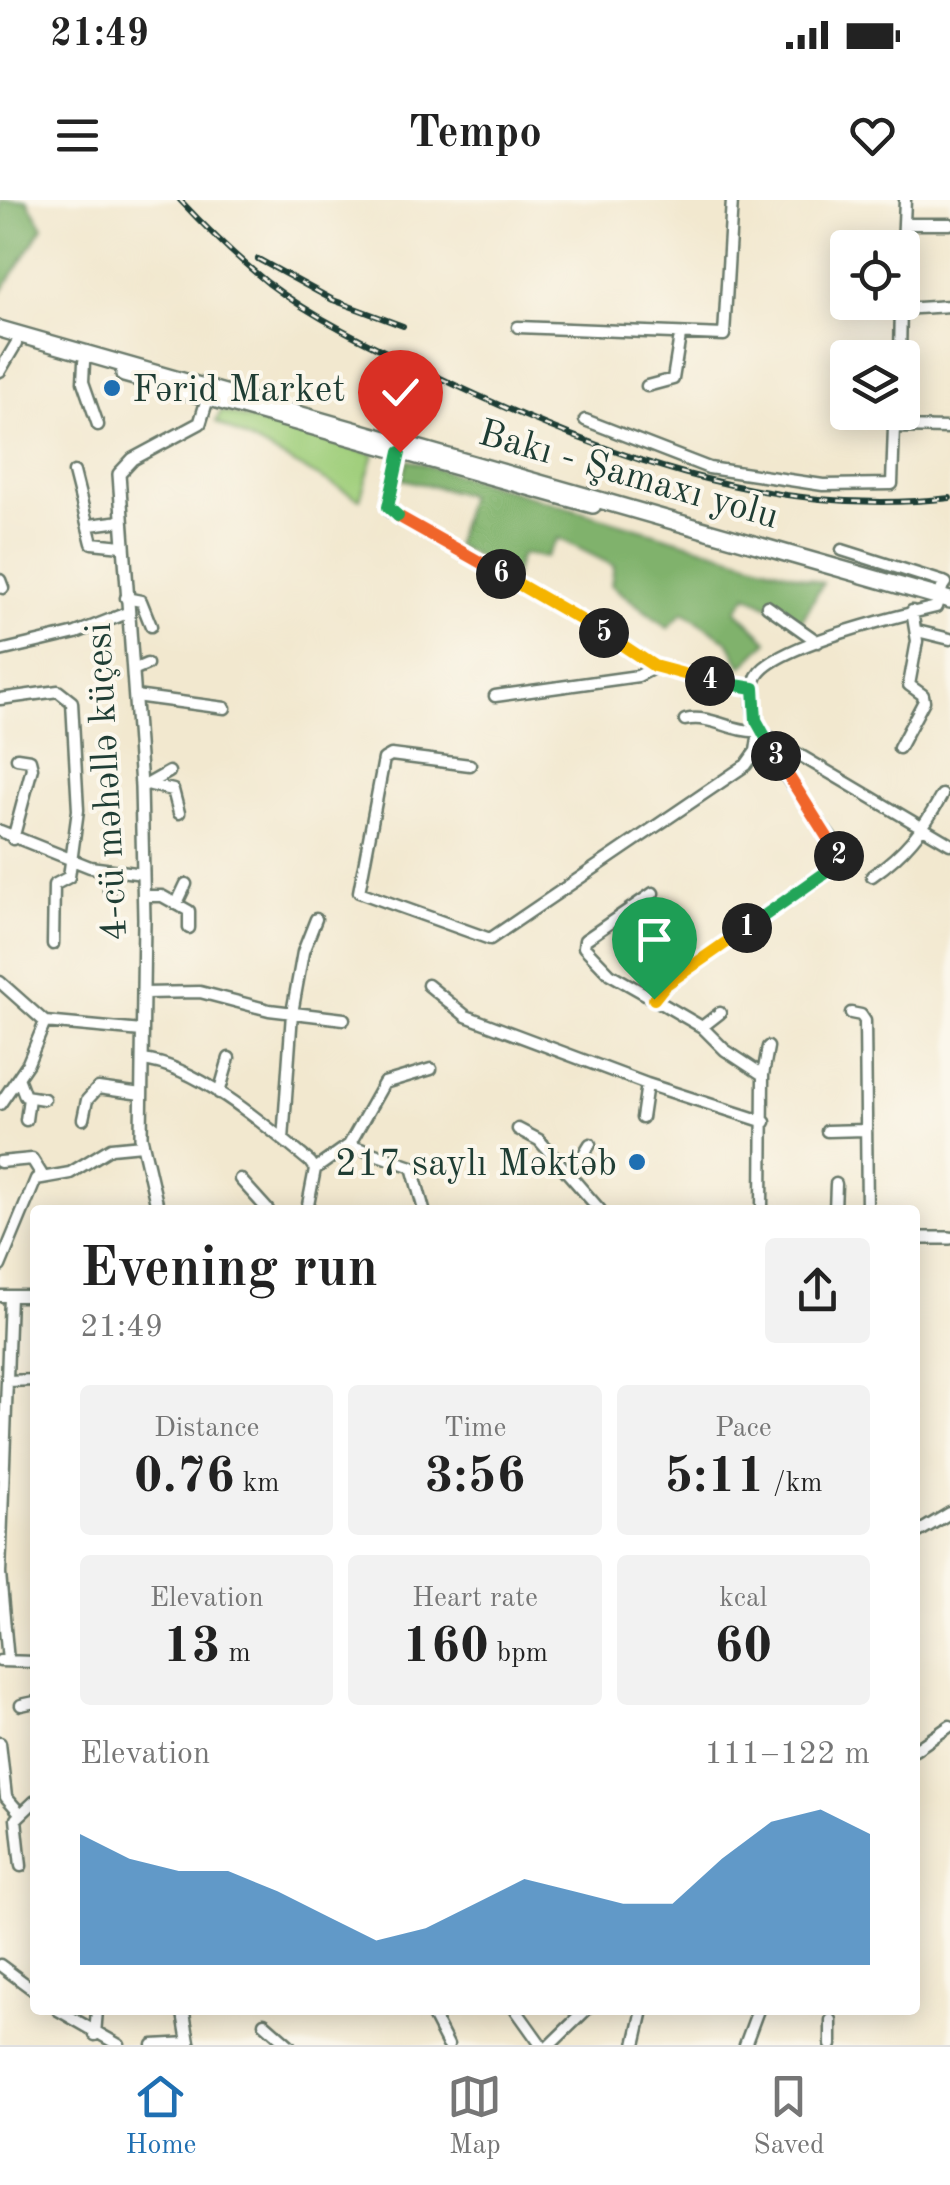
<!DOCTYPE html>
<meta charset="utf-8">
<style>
:root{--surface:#fff;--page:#f2f2f2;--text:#222;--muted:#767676;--line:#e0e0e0;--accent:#1f6fb2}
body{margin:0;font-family:"Old Standard TT",serif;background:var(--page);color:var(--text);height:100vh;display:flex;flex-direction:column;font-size:38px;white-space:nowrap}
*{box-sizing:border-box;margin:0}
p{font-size:32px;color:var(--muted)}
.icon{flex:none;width:55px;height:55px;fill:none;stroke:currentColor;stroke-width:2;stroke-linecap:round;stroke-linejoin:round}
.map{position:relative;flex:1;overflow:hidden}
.side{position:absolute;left:30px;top:1005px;width:890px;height:810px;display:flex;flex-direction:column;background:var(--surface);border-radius:10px;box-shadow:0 5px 25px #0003}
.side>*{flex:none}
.buttons{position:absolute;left:830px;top:30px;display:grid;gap:20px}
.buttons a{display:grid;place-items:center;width:90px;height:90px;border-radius:10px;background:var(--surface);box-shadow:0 5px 25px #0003;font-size:50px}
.pin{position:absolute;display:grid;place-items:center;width:85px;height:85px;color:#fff;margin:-102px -42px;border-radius:50% 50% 50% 0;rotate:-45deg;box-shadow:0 0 10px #0007}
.pin .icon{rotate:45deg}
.km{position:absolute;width:50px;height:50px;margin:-25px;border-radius:50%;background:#222;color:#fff;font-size:28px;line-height:50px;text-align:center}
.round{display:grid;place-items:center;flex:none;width:105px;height:105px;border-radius:10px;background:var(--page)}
.head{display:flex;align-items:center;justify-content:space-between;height:170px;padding:0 50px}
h1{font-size:55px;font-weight:800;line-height:75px}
.metrics{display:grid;grid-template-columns:repeat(3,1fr);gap:15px;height:170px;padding:10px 50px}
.metrics div{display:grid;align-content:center;border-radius:10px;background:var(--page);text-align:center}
.metrics b{font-size:50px;font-weight:800}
.metrics small{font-size:28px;font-weight:400}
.metrics p{font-size:28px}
.chart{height:280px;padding:20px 50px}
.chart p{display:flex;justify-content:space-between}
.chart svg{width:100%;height:180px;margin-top:10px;fill:var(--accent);opacity:.7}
.status{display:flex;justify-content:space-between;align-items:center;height:70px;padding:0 50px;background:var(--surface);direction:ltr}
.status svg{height:28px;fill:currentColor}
header{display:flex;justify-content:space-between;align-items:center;height:130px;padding:0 50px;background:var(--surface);font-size:45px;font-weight:800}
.dock{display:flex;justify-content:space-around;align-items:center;height:140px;border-top:2px solid var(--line);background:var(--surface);font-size:28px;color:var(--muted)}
.dock a{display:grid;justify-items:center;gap:5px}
.dock .active{color:var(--accent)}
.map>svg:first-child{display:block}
</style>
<div class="status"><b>21:49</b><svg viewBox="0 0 49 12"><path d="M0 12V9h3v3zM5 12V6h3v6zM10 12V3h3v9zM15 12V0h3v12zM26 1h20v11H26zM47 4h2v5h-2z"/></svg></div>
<header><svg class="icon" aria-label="menu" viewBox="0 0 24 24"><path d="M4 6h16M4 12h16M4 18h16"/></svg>Tempo<svg class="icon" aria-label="heart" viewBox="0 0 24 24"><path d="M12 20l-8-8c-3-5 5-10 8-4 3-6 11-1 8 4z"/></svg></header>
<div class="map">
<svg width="950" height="1845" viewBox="0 0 950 1845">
<rect width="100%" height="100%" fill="#fbf7ec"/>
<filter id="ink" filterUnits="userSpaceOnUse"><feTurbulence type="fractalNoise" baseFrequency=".01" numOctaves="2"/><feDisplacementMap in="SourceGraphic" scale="20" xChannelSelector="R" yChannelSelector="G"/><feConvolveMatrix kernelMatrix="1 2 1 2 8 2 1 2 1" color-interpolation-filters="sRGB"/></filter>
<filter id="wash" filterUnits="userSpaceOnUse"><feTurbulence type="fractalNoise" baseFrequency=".0048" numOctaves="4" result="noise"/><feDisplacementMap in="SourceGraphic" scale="40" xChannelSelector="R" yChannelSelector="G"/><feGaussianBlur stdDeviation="2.25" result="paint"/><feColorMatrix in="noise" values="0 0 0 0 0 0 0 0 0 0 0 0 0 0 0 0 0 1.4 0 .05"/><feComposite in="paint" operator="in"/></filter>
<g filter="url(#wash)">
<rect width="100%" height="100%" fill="#f2e8cf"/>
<path fill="#a1cf7d" stroke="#608658" stroke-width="2.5" d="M 221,211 L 374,254 L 360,299 L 216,222 Z"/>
<path fill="#80b26c" stroke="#507850" stroke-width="2.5" d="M 0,0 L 27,0 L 43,27 L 0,94 Z
M 408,260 L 823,383 L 801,422 L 747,395 L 736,410 L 768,441 L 742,467 L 728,441 L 683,412 L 668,428 L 611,385 L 614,366 L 558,338 L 546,357 L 521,354 L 514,376 L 455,345 L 468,295 L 402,279 Z"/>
</g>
<g filter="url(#ink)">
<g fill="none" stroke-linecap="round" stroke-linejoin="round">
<defs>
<path id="minor" d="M 904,24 L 950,24
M 902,68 L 905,0
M 901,109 L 950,106
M 518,127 L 724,135 L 732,0
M 900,158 L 901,102
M 84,162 L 83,182 L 98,225
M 0,171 L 16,144
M 647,186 L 673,179 L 680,136
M 895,212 L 894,227 L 950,228
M 585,220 L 709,268 L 823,285 L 892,284 L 894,227
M 400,252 L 388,301 L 390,312 L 633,450 L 655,467 L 754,489
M 74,272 L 92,343 L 122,346
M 90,325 L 121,321
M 842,350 L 946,383
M 0,380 L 3,388
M 126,398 L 141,401 L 151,426
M 767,406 L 818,442
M 917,431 L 950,439
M 0,451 L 76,433 L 127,413
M 133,470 L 147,464
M 135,496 L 225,508
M 495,496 L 638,476 L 655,467
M 0,499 L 58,491 L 72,502 L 78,610 L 69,677 L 54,685 L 53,744
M 685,520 C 711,514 733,533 759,531 L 950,644
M 899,548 L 924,501 L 923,495 L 909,485 L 917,441 L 912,411
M 470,565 L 391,555 L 384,559 L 359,692 L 490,739 L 746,565 L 756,551 L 759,531
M 146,585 L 169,572
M 151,585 L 173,590 L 179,613
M 0,631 L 90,667 L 143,674
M 13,639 L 32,568 L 30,560 L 17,558
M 872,676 C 905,653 923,630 942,595
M 109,691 L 111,672
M 653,693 L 585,740 L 584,747 L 610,774 L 654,799
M 144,696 L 162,696 L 189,711 L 189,728
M 177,703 L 186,684
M 0,782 L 45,822 L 142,831
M 428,785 L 466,816 L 647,884 L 765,922
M 143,793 L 200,792 L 269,810 L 344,819
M 851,813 L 861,815 L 865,821 L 867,1010
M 702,827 L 720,813
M 142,860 C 197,865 268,927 310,962 L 315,969 L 307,1010
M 763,875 L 768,847
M 19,880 L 25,896 L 44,899
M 219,893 L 229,858
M 0,904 L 28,863 L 45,822
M 642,918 L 647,884
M 83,919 L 87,900 L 98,888 L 141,894
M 26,920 L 29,898
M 518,929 L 539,940 L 600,1010
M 827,931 L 866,930
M 283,940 L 292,813 L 303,752 L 316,719
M 349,945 L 412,967 L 424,1010
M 0,962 L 32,959 L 42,975
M 315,969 L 349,945 L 384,883 L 431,869
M 571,975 L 590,944
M 240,979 L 268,1010
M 762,1010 L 763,875 L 725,850 L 702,827 L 654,799 L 665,785 L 832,668 L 839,658 L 836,645 C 815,615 764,553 756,521 C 752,508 751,488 757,476 C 773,446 902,415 936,407 L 944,382
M 835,1010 L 836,984
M 0,1066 L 36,979 L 70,973 L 111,948 L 142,945
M 0,1096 L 35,1096
M 7,1181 L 35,1180
M 915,1334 L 950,1313
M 0,1461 L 35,1462
M 8,1461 L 0,1374 L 10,1096
M 21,1505 L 35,1502
M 0,1543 L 6,1597 L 20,1613
M 915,1550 L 950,1526
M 21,1666 L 16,1619 L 35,1601
M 0,1765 L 35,1791
M 58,1810 L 119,1845
M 430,1810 L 448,1845
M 516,1810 L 541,1845
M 831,1820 L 831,1845
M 264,1823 L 289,1845
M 95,1835 L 97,1810
M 153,1845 L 189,1843
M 550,1845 L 586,1810
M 635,1845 L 643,1810
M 745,1845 L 758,1810"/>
<path id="tertiary" d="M 158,1010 L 141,937 L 144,719 L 141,586 L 119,274 L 133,259 L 200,223 L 208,197
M 915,1038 L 950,1038
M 183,1810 L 189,1845"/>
<path id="trunk" d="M 0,129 L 950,400
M 124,174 L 593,305"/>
</defs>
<use href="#minor" stroke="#69796a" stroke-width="15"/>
<use href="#tertiary" stroke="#69796a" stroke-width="16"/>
<use href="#trunk" stroke="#69796a" stroke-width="20"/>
<use href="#minor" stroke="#fff" stroke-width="10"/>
<use href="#tertiary" stroke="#fff" stroke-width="11"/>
<use href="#trunk" stroke="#fff" stroke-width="15"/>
<defs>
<path id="rail" d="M 180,0 C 207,29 237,58 268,83 C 318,121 377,148 434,175 C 593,251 770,320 950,298
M 258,59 L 333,100 L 403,126"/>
</defs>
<use href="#rail" stroke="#1f3d34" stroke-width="6"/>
<use href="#rail" stroke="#fbf7ec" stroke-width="2.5" stroke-dasharray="8" stroke-linecap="butt"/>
</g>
</g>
<g fill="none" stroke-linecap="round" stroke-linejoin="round" filter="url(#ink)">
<defs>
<path id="split-1" d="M 654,799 L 665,785 L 747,728"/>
<path id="split-2" d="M 747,728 L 832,668 L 839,656"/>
<path id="split-3" d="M 776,556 L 839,656"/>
<path id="split-4" d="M 710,481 L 754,488 L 756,520 L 776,556"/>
<path id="split-5" d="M 604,433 L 654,466 L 710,481"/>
<path id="split-6" d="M 501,374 L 604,433"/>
<path id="split-7" d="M 398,316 L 501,374"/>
<path id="split-8" d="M 398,316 L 388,307 L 400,252"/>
</defs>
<use href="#split-1" stroke="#fff" stroke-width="20"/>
<use href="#split-2" stroke="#fff" stroke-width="20"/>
<use href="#split-3" stroke="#fff" stroke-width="20"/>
<use href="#split-4" stroke="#fff" stroke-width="20"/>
<use href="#split-5" stroke="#fff" stroke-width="20"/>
<use href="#split-6" stroke="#fff" stroke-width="20"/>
<use href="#split-7" stroke="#fff" stroke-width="20"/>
<use href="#split-8" stroke="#fff" stroke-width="20"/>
<use href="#split-1" stroke="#f5b400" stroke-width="12"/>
<use href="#split-2" stroke="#22a559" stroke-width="12"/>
<use href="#split-3" stroke="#f0652b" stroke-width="12"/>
<use href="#split-4" stroke="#22a559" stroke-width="12"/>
<use href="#split-5" stroke="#f5b400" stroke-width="12"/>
<use href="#split-6" stroke="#f5b400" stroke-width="12"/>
<use href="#split-7" stroke="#f0652b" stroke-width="12"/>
<use href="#split-8" stroke="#22a559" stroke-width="12"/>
</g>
<g fill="#1f6fb2" stroke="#fbf7ec" stroke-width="4">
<circle cx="112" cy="188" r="10"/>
<circle cx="637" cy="962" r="10"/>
</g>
<g text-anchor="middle" stroke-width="8" stroke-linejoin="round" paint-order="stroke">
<g font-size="38" fill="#1f3d34" stroke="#fbf7ec" text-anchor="start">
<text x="132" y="201">Fərid Market</text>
<text x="617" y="975" text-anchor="end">217 saylı Məktəb</text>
</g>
<g font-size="38" fill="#1f3d34" stroke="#fbf7ec">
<text transform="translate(629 273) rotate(16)" y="13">Bakı - Şamaxı yolu</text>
<text transform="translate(105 582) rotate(-93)" y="13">4-cü məhəllə küçesi</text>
</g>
</g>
</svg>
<div class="buttons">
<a><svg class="icon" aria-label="locate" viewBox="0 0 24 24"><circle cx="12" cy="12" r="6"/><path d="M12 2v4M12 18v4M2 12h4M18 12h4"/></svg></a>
<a><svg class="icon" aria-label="layers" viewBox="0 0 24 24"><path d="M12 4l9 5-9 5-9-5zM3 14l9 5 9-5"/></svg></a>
</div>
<div class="pin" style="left:654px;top:799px;background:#1e9e55"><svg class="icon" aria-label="arrive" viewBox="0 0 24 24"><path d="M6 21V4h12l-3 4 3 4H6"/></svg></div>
<div class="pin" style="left:400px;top:252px;background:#d93025"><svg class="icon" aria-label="check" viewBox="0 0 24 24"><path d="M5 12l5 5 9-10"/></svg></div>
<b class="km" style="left:747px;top:728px">1</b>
<b class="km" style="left:839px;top:656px">2</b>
<b class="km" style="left:776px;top:556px">3</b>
<b class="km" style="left:710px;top:481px">4</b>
<b class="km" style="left:604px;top:433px">5</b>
<b class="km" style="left:501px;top:374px">6</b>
<section class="side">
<div class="head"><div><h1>Evening run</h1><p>21:49</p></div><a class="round"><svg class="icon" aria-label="share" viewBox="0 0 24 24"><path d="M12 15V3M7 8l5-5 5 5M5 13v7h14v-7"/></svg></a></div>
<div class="metrics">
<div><p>Distance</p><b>0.76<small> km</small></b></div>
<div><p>Time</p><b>3:56</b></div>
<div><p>Pace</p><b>5:11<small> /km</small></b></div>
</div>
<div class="metrics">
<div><p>Elevation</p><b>13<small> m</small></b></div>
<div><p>Heart rate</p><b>160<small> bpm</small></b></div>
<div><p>kcal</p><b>60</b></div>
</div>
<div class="chart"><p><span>Elevation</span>111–122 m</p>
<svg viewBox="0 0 160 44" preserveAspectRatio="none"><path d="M0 44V12L10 18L20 21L30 21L40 26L50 32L60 38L70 35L80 29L90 23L100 26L110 29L120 29L130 18L140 9L150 6L160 12V44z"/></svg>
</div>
</section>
</div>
<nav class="dock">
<a class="active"><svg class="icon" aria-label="home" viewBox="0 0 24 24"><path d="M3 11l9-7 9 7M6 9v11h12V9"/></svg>Home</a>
<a><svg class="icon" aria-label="map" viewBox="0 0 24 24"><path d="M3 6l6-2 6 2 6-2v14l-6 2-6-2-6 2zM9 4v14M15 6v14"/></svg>Map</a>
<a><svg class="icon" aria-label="saved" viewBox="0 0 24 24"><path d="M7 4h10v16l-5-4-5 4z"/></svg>Saved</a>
</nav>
